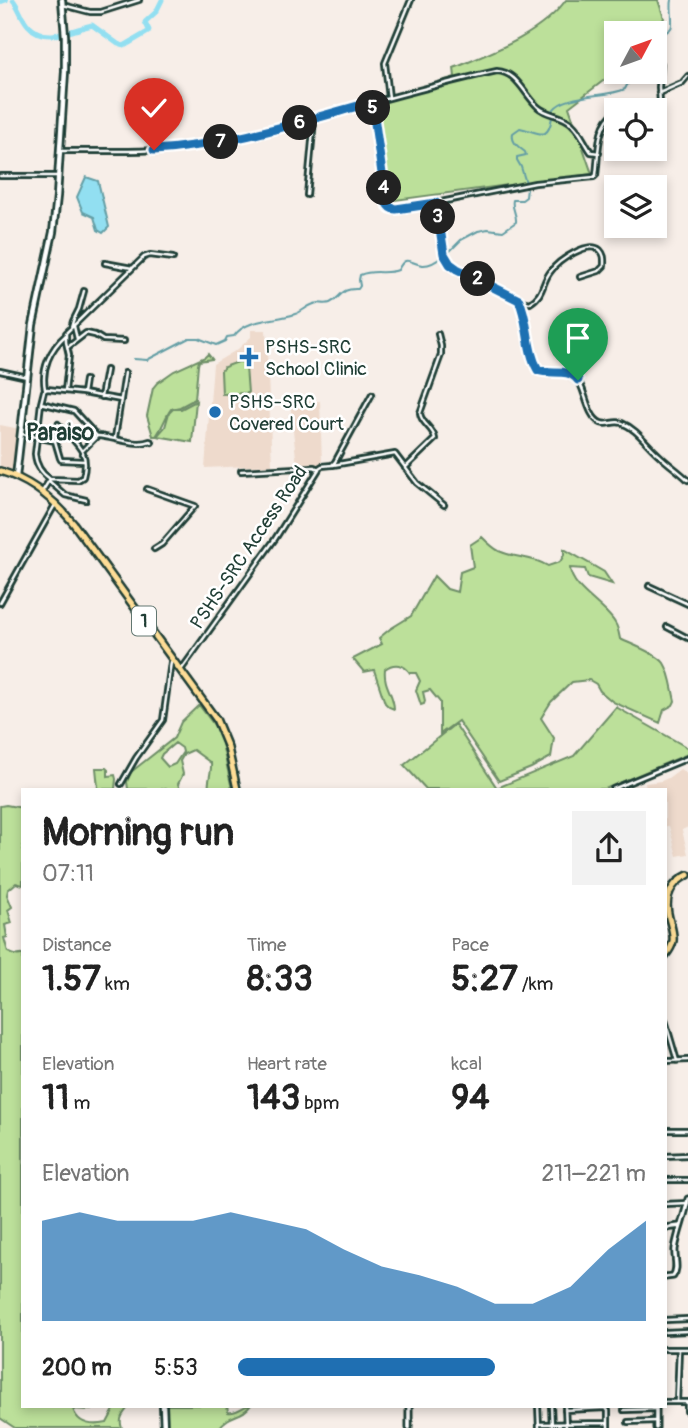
<!DOCTYPE html>
<meta charset="utf-8">
<style>
:root{--surface:#fff;--page:#f2f2f2;--text:#222;--muted:#767676;--accent:#1f6fb2}
body{margin:0;font-family:Pangolin,sans-serif;background:var(--page);color:var(--text);height:100vh;display:flex;flex-direction:column;font-size:26px;white-space:nowrap}
*{box-sizing:border-box;margin:0}
p{font-size:23px;color:var(--muted)}
.icon{flex:none;width:38px;height:38px;fill:none;stroke:currentColor;stroke-width:2;stroke-linecap:round;stroke-linejoin:round}
.map{position:relative;flex:1;overflow:hidden}
.panel{position:absolute;left:21px;top:788px;width:646px;height:620px;display:flex;flex-direction:column;background:var(--surface);border-radius:0px;box-shadow:0 4px 10px #0003}
.panel>*{flex:none}
.needle{width:46px;rotate:49deg}
.fabs{position:absolute;left:604px;top:21px;display:grid;gap:14px}
.fabs a{display:grid;place-items:center;width:63px;height:63px;border-radius:0px;background:var(--surface);box-shadow:0 4px 10px #0003;font-size:35px}
.pin{position:absolute;display:grid;place-items:center;width:60px;height:60px;color:#fff;margin:-72px -30px;border-radius:50% 50% 50% 0;rotate:-45deg;box-shadow:0 0 7px #0007}
.pin .icon{rotate:45deg}
.km{position:absolute;width:35px;height:35px;margin:-18px;border-radius:50%;background:#222;color:#fff;font-size:19px;line-height:35px;text-align:center}
.round{display:grid;place-items:center;flex:none;width:74px;height:74px;border-radius:0px;background:var(--page)}
.headline{display:flex;align-items:center;justify-content:space-between;height:119px;padding:0 21px}
h1{font-size:38px;font-weight:700;line-height:52px}
.stats{display:grid;grid-template-columns:repeat(3,1fr);gap:10px;height:119px;padding:7px 21px}
.stats div{display:grid;align-content:center}
.stats b{font-size:35px;font-weight:700}
.stats small{font-size:19px;font-weight:400}
.stats p{font-size:19px}
.chart{height:196px;padding:14px 21px}
.chart p{display:flex;justify-content:space-between}
.chart svg{width:100%;height:126px;margin-top:7px;fill:var(--accent);opacity:.7}
ul{padding:0 21px;list-style:none;font-size:23px}
li{display:grid;grid-template-columns:112px 84px 1fr;align-items:center;height:52px}
li i{height:18px;border-radius:9px;background:var(--accent)}
.map>svg:first-child{display:block}
</style>
<div class="map">
<svg width="688" height="1428" viewBox="0 0 688 1428">
<rect width="100%" height="100%" fill="#f7eee8"/>
<filter id="ink" filterUnits="userSpaceOnUse"><feTurbulence type="fractalNoise" baseFrequency=".0143" numOctaves="2"/><feDisplacementMap in="SourceGraphic" scale="14" xChannelSelector="R" yChannelSelector="G"/><feConvolveMatrix kernelMatrix="1 2 1 2 8 2 1 2 1" color-interpolation-filters="sRGB"/></filter>
<g filter="url(#ink)">
<path fill="#eedacc" d="M 251,330 L 266,330 L 272,465 L 205,468 L 213,364 L 238,349 L 251,337 Z
M 320,401 L 322,464 L 297,466 L 290,403 Z
M 0,425 L 20,429 L 13,471 L 0,467 Z
M 680,769 L 686,773 L 688,778 L 688,827 L 682,830 L 688,854 L 677,856 L 669,826 L 665,826 L 665,789 L 646,789 L 645,783 L 661,781 L 668,778 Z"/>
<path fill="#bce09a" stroke="#6e8e67" stroke-width="2" fill-rule="evenodd" d="M 566,0 L 658,0 L 664,18 L 654,33 L 616,33 L 616,71 L 569,107 L 592,174 L 388,201 L 372,102 L 455,77 L 454,68 C 493,52 540,35 566,0 Z
M 208,354 L 212,359 L 199,361 L 198,365 L 195,399 L 180,407 L 171,409 C 165,417 163,427 156,436 L 153,436 L 147,416 L 153,388 L 157,383 L 174,371 L 205,357 Z
M 238,362 L 242,362 L 246,367 L 248,393 L 222,394 L 221,371 L 224,367 Z
M 196,401 L 192,442 L 157,436 L 165,427 L 169,413 L 173,409 L 181,409 Z
M 482,537 C 487,542 493,548 499,551 C 516,559 530,555 548,566 L 560,562 L 564,555 L 564,549 L 604,572 L 612,584 L 588,577 L 585,569 L 570,568 C 571,589 606,606 615,623 C 618,627 619,634 620,639 C 631,644 658,654 664,663 C 671,674 672,689 675,701 L 673,705 L 664,710 L 660,723 L 613,702 L 600,691 L 596,684 L 589,680 L 572,682 L 551,702 L 541,718 L 554,738 L 551,757 L 531,768 L 499,781 L 458,721 L 440,734 L 440,702 L 430,690 L 423,692 L 425,701 L 424,704 L 421,705 L 416,690 L 420,681 L 416,673 L 410,673 C 404,664 394,662 385,669 C 383,686 394,694 394,709 L 389,707 L 385,703 L 374,670 L 364,672 L 353,659 L 382,644 L 379,638 L 390,629 L 411,616 L 434,576 L 447,589 L 457,592 L 460,572 L 473,567 L 470,545 Z
M 199,705 L 217,729 L 221,739 L 232,789 L 209,789 C 207,782 212,773 211,763 L 193,750 L 184,754 L 180,761 L 183,774 L 178,784 L 180,789 L 128,789 L 127,782 L 131,772 L 174,738 L 181,722 ZM 175,743 L 182,748 L 183,752 L 175,764 L 168,767 L 160,758 L 162,754 Z
M 616,707 L 688,748 L 688,754 L 605,789 L 426,789 L 404,765 L 455,724 L 497,788 L 574,756 Z
M 96,768 L 106,768 L 108,770 L 108,776 L 115,775 L 116,779 L 115,789 L 96,789 L 98,788 Z
M 6,805 L 23,808 L 23,885 L 16,883 L 8,890 L 7,895 L 12,907 L 8,910 L 12,923 L 5,925 L 7,937 L 4,938 L 8,952 C 14,955 17,957 23,954 L 23,1405 L 102,1405 L 91,1410 L 73,1409 C 78,1425 93,1426 107,1423 L 115,1408 L 112,1405 L 130,1405 C 124,1413 118,1418 122,1428 L 15,1428 L 0,1418 L 0,806 Z
M 166,1405 L 227,1405 L 228,1412 C 238,1414 243,1405 251,1405 C 242,1418 230,1413 219,1428 L 166,1428 Z"/>
<path fill="#92dff1" stroke="#649ea5" stroke-width="2" d="M 86,177 L 98,181 L 109,227 L 103,233 L 98,230 L 94,217 L 83,212 L 77,197 Z"/>
<g fill="none" stroke-linecap="round" stroke-linejoin="round">
<path stroke="#649ea5" stroke-width="2" d="M 654,44 C 655,43 661,36 662,35 C 665,32 669,31 671,28 C 674,24 670,8 672,0
M 553,110 C 566,93 606,98 625,89 L 634,72
M 526,183 L 521,167 L 517,160 L 517,157 L 526,155 L 525,152 C 519,147 511,143 513,133 L 520,128 C 539,132 548,143 552,117
M 447,254 L 461,240 L 478,231 L 488,229 L 503,231 L 516,222 C 517,214 511,208 513,200 L 522,200 L 526,197 L 527,188
M 134,359 L 147,360 L 189,338 L 198,338 L 216,345 L 225,341 L 227,337 L 234,336 C 247,318 275,321 295,314 C 302,312 307,306 314,304 C 319,302 325,305 330,303 C 342,298 339,288 358,289 L 360,286 L 359,280 L 360,275 C 374,269 385,275 398,270 C 406,254 409,263 422,265 C 430,266 437,261 443,256"/>
<path stroke="#92dff1" stroke-width="5" d="M 13,0 C 19,7 21,17 28,25 C 45,45 71,30 92,25 L 118,44 L 124,46 L 148,32 L 149,30 L 145,22 L 156,12 L 162,0
M 0,2 L 6,0"/>
<defs>
<path id="minor" d="M 63,5 L 90,12 L 101,12 L 139,0
M 659,93 L 682,83 L 688,76
M 389,98 L 385,63 L 411,0
M 372,102 L 386,202 L 393,209 L 416,207 L 535,183 L 594,177 L 596,175 C 599,153 596,125 616,111
M 619,110 L 633,109 L 642,110
M 654,111 L 660,103 L 659,87 L 661,64
M 60,151 C 113,151 169,153 221,142 C 263,134 304,121 345,110 C 396,96 446,82 497,71 C 517,72 524,94 538,107 C 548,116 562,114 572,124 C 581,132 584,142 591,152 L 599,153
M 0,176 L 58,176
M 307,195 L 314,120
M 436,203 L 444,254 C 446,257 447,261 450,263 C 460,273 515,300 530,303 C 545,294 541,283 551,271 C 558,261 588,240 600,250 C 605,255 604,260 604,266 L 599,271 L 580,277
M 105,263 L 132,268
M 520,302 C 530,323 526,349 538,370 C 549,375 566,368 575,376 C 586,386 586,417 601,423 C 608,426 614,420 622,423 C 637,429 647,445 659,455 C 668,464 679,471 688,480
M 74,326 L 77,339
M 71,328 L 73,321 L 79,309 L 84,291
M 68,347 L 86,333 L 95,335 L 103,340 L 124,341
M 0,371 L 27,377
M 45,389 C 41,369 50,349 66,335
M 65,391 L 69,355 L 66,342 L 66,333 L 144,257 L 150,255 L 173,258
M 83,393 L 85,380
M 101,397 L 106,370
M 41,403 L 44,391 L 47,389 L 83,393 L 121,400
M 67,433 L 58,424 L 55,441 L 60,458 L 61,460 L 84,461
M 22,434 L 55,441 L 67,433 C 81,448 89,455 83,477 L 78,480 L 50,479 L 42,492
M 98,436 C 113,437 136,447 150,441 L 152,442
M 115,438 L 125,373
M 333,465 L 395,454 L 417,483 L 444,505
M 319,468 L 322,466 L 332,465 L 335,462 L 372,394
M 405,468 L 435,439 C 434,428 421,424 420,413 L 441,355 L 441,346 L 438,334
M 50,479 C 41,473 36,465 35,454 L 41,403 L 74,411 L 97,436 L 83,450
M 49,481 L 65,495 L 86,500
M 147,489 L 195,506 L 162,544 L 154,549
M 649,586 L 688,604
M 0,603 L 56,503
M 667,627 L 688,638
M 181,670 L 275,539 L 319,469 L 314,467 L 241,471
M 121,784 L 136,758 L 163,720 L 171,662
M 613,789 L 688,758
M 665,1020 L 677,1061
M 665,1061 L 688,1060
M 665,1130 L 688,1130
M 665,1156 L 688,1155
M 665,1180 L 688,1180
M 665,1204 L 688,1203
M 665,1320 L 688,1319
M 665,1332 L 688,1331
M 665,1349 L 688,1349
M 665,1402 L 688,1402
M 677,1402 L 679,1349
M 687,1402 L 687,1411
M 538,1405 L 539,1428
M 551,1405 L 552,1428
M 565,1405 L 566,1428
M 565,1410 L 606,1408 L 608,1411 L 608,1428
M 624,1410 L 655,1409
M 628,1422 L 656,1421
M 539,1424 L 608,1423"/>
<path id="tertiary" d="M 665,1228 L 680,1226
M 665,1277 L 673,1276 C 679,1268 674,1259 675,1249 C 678,1231 685,1216 688,1199
M 409,1405 L 409,1428
M 656,1428 L 656,1405"/>
<path id="secondary" d="M 16,477 L 33,325 L 53,232 L 57,196 L 65,71 L 65,36 L 62,0
M 163,1405 L 164,1428"/>
<path id="trunk" d="M 0,471 C 30,480 53,498 73,523 L 216,719 L 228,748 L 237,789
M 665,956 C 669,951 672,947 673,941 C 674,933 671,926 669,918 C 664,899 670,883 688,875"/>
</defs>
<use href="#minor" stroke="#1f3d34" stroke-width="8"/>
<use href="#tertiary" stroke="#1f3d34" stroke-width="9"/>
<use href="#secondary" stroke="#1f3d34" stroke-width="10"/>
<use href="#trunk" stroke="#1f3d34" stroke-width="10"/>
<use href="#minor" stroke="#fff" stroke-width="2.5"/>
<use href="#tertiary" stroke="#fff" stroke-width="3.5"/>
<use href="#secondary" stroke="#fff" stroke-width="4.5"/>
<use href="#trunk" stroke="#fedd96" stroke-width="5"/>
</g>
</g>
<g fill="none" stroke-linecap="round" stroke-linejoin="round" filter="url(#ink)">
<defs>
<path id="route" d="M 154,150 C 230,145 300,122 372,102 L 386,202 C 389,207 391,209 396,209 L 436,203 L 444,254 L 450,264 L 457,269 L 519,300 C 529,322 526,349 538,370 C 551,375 568,367 578,380"/>
</defs>
<use href="#route" stroke="#fff" stroke-width="14"/>
<use href="#route" stroke="#1f6fb2" stroke-width="9"/>
</g>
<g fill="#1f6fb2" stroke="#fff" stroke-width="2.5">
<path d="M245.5 346.5h7v7h7v7h-7v7h-7v-7h-7v-7h7z"/>
<circle cx="215" cy="412" r="7"/>
</g>
<g text-anchor="middle" stroke-width="5" stroke-linejoin="round" paint-order="stroke">
<rect fill="#fff" stroke="#627771" stroke-width="2" x="132" y="606.5" width="24" height="29" rx="5"/>
<g font-size="18" font-weight="bold" fill="#1f3d34">
<text x="144" y="627">1</text>
</g>
<g font-size="19" fill="#1f3d34" stroke="#fff" text-anchor="start">
<text x="265" y="353">PSHS-SRC<tspan x="265" dy="22">School Clinic</tspan></text>
<text x="229" y="408">PSHS-SRC<tspan x="229" dy="22">Covered Court</tspan></text>
</g>
<g font-size="19" fill="#1f3d34" stroke="#fff">
<text transform="translate(248 547) rotate(-56)" y="7">PSHS-SRC Access Road</text>
</g>
<g font-size="23" font-weight="bold" fill="#1f3d34" stroke="#fff">
<text x="60" y="440">Paraiso</text>
</g>
</g>
</svg>
<div class="fabs">
<a><svg class="needle" viewBox="-14 -14 28 28"><path d="M0-13l5 13h-10z" fill="#e53935"/><path d="M0 13l5-13h-10z" fill="#767676"/></svg></a>
<a><svg class="icon" aria-label="locate" viewBox="0 0 24 24"><circle cx="12" cy="12" r="6"/><path d="M12 2v4M12 18v4M2 12h4M18 12h4"/></svg></a>
<a><svg class="icon" aria-label="layers" viewBox="0 0 24 24"><path d="M12 4l9 5-9 5-9-5zM3 14l9 5 9-5"/></svg></a>
</div>
<div class="pin" style="left:578px;top:380px;background:#1e9e55"><svg class="icon" aria-label="arrive" viewBox="0 0 24 24"><path d="M6 21V4h12l-3 4 3 4H6"/></svg></div>
<div class="pin" style="left:154px;top:150px;background:#d93025"><svg class="icon" aria-label="check" viewBox="0 0 24 24"><path d="M5 12l5 5 9-10"/></svg></div>
<b class="km" style="left:478px;top:279px">2</b>
<b class="km" style="left:438px;top:217px">3</b>
<b class="km" style="left:384px;top:188px">4</b>
<b class="km" style="left:373px;top:108px">5</b>
<b class="km" style="left:300px;top:123px">6</b>
<b class="km" style="left:221px;top:142px">7</b>
<section class="panel">
<div class="headline"><div><h1>Morning run</h1><p>07:11</p></div><a class="round"><svg class="icon" aria-label="share" viewBox="0 0 24 24"><path d="M12 15V3M7 8l5-5 5 5M5 13v7h14v-7"/></svg></a></div>
<div class="stats">
<div><p>Distance</p><b>1.57<small> km</small></b></div>
<div><p>Time</p><b>8:33</b></div>
<div><p>Pace</p><b>5:27<small> /km</small></b></div>
</div>
<div class="stats">
<div><p>Elevation</p><b>11<small> m</small></b></div>
<div><p>Heart rate</p><b>143<small> bpm</small></b></div>
<div><p>kcal</p><b>94</b></div>
</div>
<div class="chart"><p><span>Elevation</span>211–221 m</p>
<svg viewBox="0 0 160 44" preserveAspectRatio="none"><path d="M0 44V9L10 6L20 9L30 9L40 9L50 6L60 9L70 12L80 19L90 25L100 28L110 32L120 38L130 38L140 32L150 19L160 9V44z"/></svg>
</div>
<ul>
<li><b>200 m</b>5:53<i style="width:63%"></i></li>
</ul>
</section>
</div>
